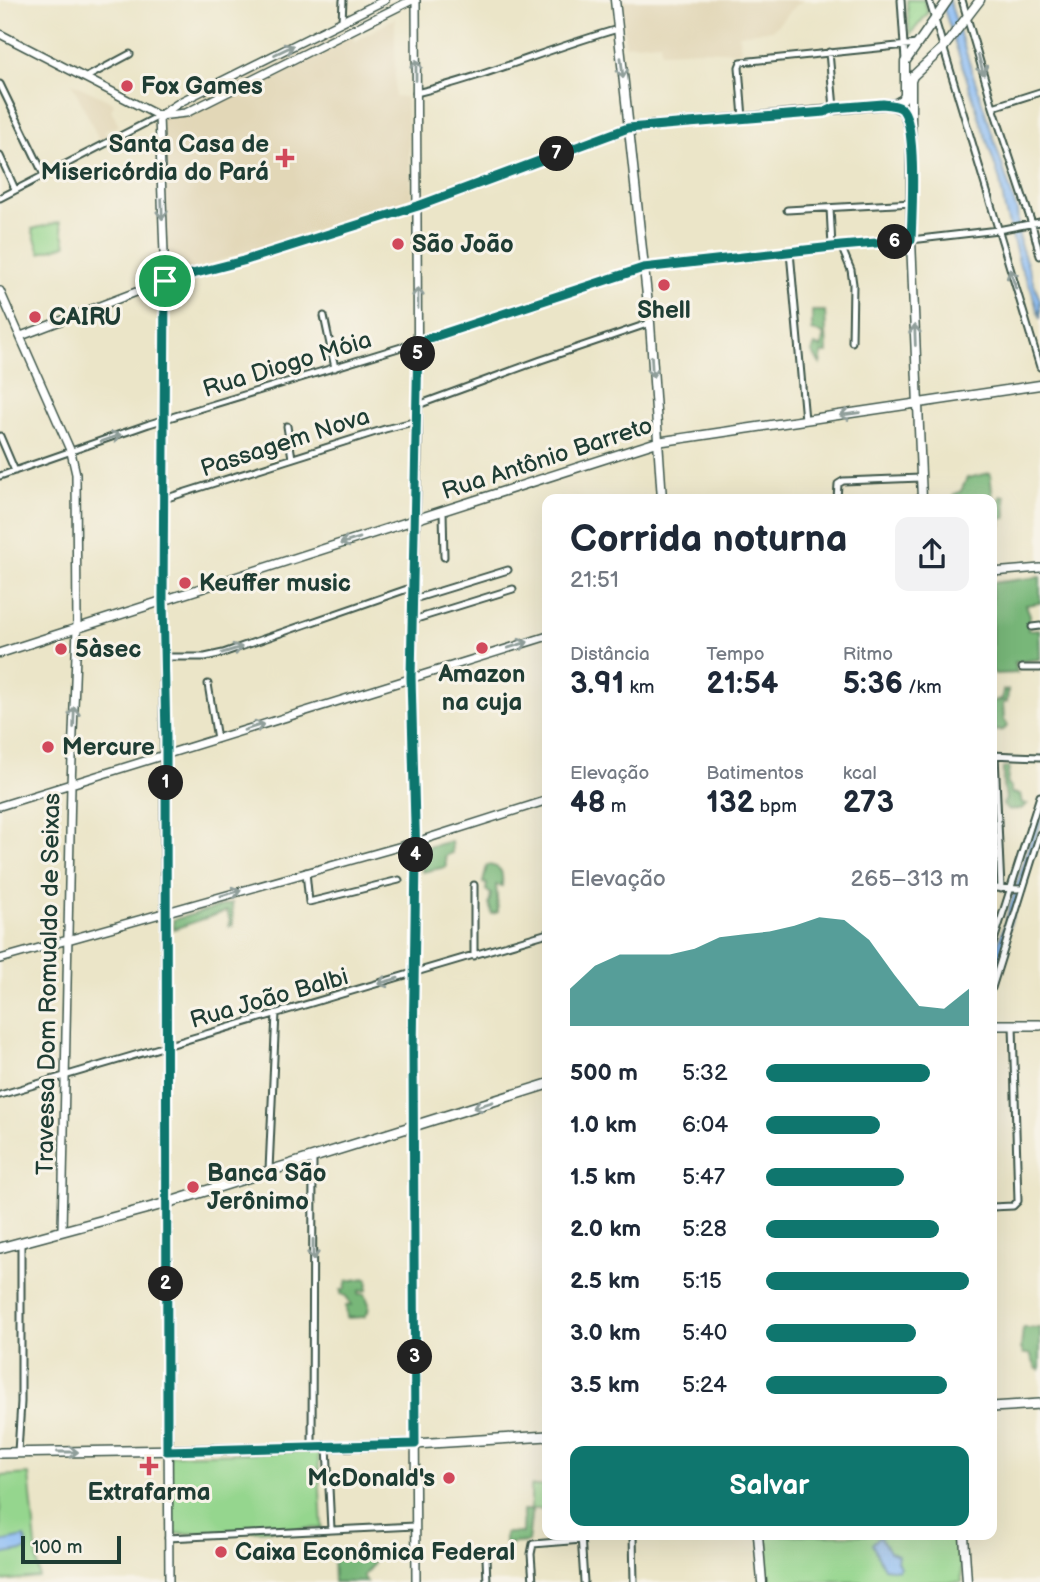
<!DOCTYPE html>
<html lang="pt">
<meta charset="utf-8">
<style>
:root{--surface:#fff;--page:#f2f2f3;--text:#1f2937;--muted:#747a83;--accent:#0f766e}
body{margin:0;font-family:"Balsamiq Sans",sans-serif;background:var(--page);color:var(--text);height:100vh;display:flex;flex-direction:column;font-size:26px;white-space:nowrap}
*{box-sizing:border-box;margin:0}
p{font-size:23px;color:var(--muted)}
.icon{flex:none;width:38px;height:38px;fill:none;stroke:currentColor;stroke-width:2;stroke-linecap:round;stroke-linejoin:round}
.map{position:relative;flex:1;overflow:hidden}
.drawer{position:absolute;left:542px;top:494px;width:455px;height:1046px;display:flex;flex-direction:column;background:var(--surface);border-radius:14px;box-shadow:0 7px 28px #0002}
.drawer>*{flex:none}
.scale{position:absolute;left:21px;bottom:18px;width:100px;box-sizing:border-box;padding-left:7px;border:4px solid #1f3d34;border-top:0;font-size:19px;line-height:24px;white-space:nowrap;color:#1f3d34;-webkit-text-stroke:5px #f7f3e8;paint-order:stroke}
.pin{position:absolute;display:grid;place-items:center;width:60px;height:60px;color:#fff;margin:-30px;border:4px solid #fff;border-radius:50%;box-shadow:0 2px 7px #0007}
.km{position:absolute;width:35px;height:35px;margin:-18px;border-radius:50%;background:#222;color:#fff;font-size:19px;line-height:35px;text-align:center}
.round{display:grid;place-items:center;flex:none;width:74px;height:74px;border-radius:14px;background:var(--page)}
.overview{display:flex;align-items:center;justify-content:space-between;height:119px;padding:0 28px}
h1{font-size:38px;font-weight:800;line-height:52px}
.metrics{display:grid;grid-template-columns:repeat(3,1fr);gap:10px;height:119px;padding:7px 28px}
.metrics div{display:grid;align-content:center}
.metrics b{font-size:30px;font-weight:800}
.metrics small{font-size:19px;font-weight:400}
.metrics p{font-size:19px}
.chart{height:196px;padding:14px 28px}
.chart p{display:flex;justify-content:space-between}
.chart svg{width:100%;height:126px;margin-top:7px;fill:var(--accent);opacity:.7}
.button{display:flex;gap:14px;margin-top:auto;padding:14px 28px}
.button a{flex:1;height:80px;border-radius:14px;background:var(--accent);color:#fff;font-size:28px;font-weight:800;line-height:80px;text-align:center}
ul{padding:0 28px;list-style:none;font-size:23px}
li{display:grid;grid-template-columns:112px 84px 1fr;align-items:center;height:52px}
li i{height:18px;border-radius:9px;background:var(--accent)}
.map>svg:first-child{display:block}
</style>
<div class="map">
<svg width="1040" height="1582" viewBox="0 0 1040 1582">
<rect width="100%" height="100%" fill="#f7f3e8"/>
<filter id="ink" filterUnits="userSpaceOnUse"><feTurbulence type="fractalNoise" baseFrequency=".0143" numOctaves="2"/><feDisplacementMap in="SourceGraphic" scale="14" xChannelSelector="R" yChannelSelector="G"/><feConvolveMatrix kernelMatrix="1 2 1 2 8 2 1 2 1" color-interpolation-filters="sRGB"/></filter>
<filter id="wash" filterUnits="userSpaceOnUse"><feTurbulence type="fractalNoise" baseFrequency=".00686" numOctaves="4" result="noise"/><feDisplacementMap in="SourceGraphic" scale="28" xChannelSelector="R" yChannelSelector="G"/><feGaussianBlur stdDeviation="1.57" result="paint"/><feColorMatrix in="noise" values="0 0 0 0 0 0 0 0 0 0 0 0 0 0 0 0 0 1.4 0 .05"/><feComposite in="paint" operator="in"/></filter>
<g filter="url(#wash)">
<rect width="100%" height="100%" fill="#ebe5c8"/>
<path fill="#e2d7b7" d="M 622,0 L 803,0 L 792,9 L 773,30 L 739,34 L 741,52 L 702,50 L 661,52 L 660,42 L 625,45 Z
M 395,18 L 395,97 L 406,97 L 412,199 L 166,278 L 159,116 L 179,111 L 354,28 L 354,42 Z
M 72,83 L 112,102 L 114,105 L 111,110 L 119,126 L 105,130 L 107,138 L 99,140 Z"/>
<path fill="#95d68e" stroke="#5a8a61" stroke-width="2" d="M 907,0 L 924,0 L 928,13 L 910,35 Z
M 60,222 L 66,245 L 40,253 L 32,229 Z
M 318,1451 L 322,1528 L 172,1534 L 169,1455 Z
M 29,1474 L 39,1577 L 0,1581 L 0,1476 Z
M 531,1486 L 545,1486 L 545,1509 L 531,1509 Z
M 762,1535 L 959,1535 L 962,1582 L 766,1582 Z"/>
<path fill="#78b779" stroke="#4c7a56" stroke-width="2" d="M 812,311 L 825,311 L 827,353 L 822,353 L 820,364 L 812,352 L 815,345 L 821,348 L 824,334 L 812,331 Z
M 990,473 L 994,508 L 999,507 L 1000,496 L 1005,496 L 1006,518 L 1000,519 L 1001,525 L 995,527 L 994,533 L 992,499 L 953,499 L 953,495 L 961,491 L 967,478 Z
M 1040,577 L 1040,603 L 1026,605 L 1030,615 L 1028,630 L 1039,629 L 1040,659 L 1015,662 L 1017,673 L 995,674 L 992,670 L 992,583 Z
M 1003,690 L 1008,690 L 1007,702 L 1003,703 L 1004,720 L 1008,726 L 1003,730 L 995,731 L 992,704 L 994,701 L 1002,700 Z
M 1009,767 L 1007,785 L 1011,787 L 1011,793 L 1020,794 L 1022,803 L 1027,804 L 1021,809 L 1007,810 L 1003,804 L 1006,798 L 1003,786 L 1003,768 Z
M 451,841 L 452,853 L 445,856 L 446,867 L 422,872 L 424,848 Z
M 487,865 C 502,866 503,872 502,886 L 496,885 L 498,912 L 492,914 L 489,904 L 491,894 L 486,890 L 487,884 L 483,883 Z
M 232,903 L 233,925 L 229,926 L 230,921 L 227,911 L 174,929 L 173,920 Z
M 366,1278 L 368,1280 L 367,1290 L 359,1291 L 359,1294 L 365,1294 L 369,1304 L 368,1312 L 364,1317 L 347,1318 L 346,1306 L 351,1305 L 346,1296 L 341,1294 L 341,1290 L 344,1290 L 347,1281 Z
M 1023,1328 L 1040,1328 L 1040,1370 L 1036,1368 L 1030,1354 L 1024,1354 L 1021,1349 Z
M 523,1510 L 532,1510 L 528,1542 L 505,1544 L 505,1533 L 522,1533 Z
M 374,1550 L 373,1564 L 363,1576 L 367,1582 L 334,1582 L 333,1553 Z"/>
<path fill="#89bbf6" stroke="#547c95" stroke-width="2" d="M 941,0 L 949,0 L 1017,211 L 1020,244 L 1040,301 L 1040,319 L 1031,289 L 1020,266 L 1005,210 L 1000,181 Z
M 1040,809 L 1040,824 L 992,984 L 992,965 Z
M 880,1536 L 889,1552 L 898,1555 L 897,1561 L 900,1567 L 898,1570 L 884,1568 L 872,1544 Z
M 25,1537 L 27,1550 L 0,1555 L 0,1542 Z"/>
</g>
<g filter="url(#ink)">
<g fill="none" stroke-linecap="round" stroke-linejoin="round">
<defs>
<path id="minor" d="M 901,0 L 905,60
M 929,0 L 1040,367
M 962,0 L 993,107 L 1032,224 L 1040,256
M 342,21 L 343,0
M 829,52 L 834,108
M 85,78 L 130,54
M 0,84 L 44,175
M 416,93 C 485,77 550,48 618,29
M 993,107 L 1040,92
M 743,118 L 739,67 L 741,62 L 917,44
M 0,156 L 15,189
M 0,198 L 159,116
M 830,208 L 832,247
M 787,210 L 913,203
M 841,246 L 851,270 L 853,284 L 852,342
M 790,252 L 805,420
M 324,316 L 335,368
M 418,405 L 541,360 L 650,323
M 287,426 L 292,458
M 0,436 L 15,471
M 0,476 L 149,424 L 418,342 L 643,268 L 841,246 L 911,240 L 998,230 L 1040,222
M 164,499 L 385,429 L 417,421
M 837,499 L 838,484 L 843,481 L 921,478
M 443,511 L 444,557
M 414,599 L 508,570
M 413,620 L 513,589
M 1032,627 L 1040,626
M 165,657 L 205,657 L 223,653 L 413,587
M 1022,668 L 1040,668
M 208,684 L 217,739
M 992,755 L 1040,757
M 995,755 L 1001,889
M 306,872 L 309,902 L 399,880
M 992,888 L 1023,889
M 992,947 L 1040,796
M 474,956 L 474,885
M 992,988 L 1040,834
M 0,1095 L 548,933
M 269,1170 L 276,1013
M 992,1207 L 1013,1206 L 1018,1201 L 1013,1025
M 327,1446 L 331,1529
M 312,1447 L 313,1157
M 18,1452 L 21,1402 L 21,1243
M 581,1535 L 584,1582
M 633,1535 L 634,1582
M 168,1538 L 415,1526
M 486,1558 L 487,1582
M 533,1582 L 531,1554 L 533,1544 L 582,1540"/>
<path id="tertiary" d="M 0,34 L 159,116
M 162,114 L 182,101 L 385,0
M 159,116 L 165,281 L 163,600 L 169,1582
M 159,116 L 186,113 L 412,0
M 0,291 L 71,452 L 76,474 L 77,629 L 71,785 L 62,1231
M 21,336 L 165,281 L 243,261 L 418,206 L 628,128
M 992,572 L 1040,568
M 0,806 L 548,636
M 0,959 L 416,842 L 548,800
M 416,1582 L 413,1050 L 416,860 L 411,677 L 418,442 L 416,0"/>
<path id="secondary" d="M 615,0 L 650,323 L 662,499
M 891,105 L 904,111 L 908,125
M 628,128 L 894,104 L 903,99 L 905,95 L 905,62 L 948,0
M 922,499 L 911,240 L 911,81 L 913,76 L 944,47 L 980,0
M 0,653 L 657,442 L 1040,385
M 758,1535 L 762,1582
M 964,1535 L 967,1582"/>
<path id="primary" d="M 992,1025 L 1040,1025
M 0,1248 L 167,1203 L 548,1084
M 992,1407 L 1040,1404
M 0,1453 L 244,1449 L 415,1444 L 548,1436"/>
</defs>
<use href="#minor" stroke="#3e564a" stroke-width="9"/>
<use href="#tertiary" stroke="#3e564a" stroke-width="10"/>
<use href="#secondary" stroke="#3e564a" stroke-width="11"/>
<use href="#primary" stroke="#3e564a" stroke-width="12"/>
<use href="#minor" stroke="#fff" stroke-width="5"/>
<use href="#tertiary" stroke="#fff" stroke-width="7"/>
<use href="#secondary" stroke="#fff" stroke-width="8"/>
<use href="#primary" stroke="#fff" stroke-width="9"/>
</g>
<defs><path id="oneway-shaft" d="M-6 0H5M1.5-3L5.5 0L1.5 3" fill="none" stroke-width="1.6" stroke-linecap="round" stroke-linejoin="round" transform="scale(1.75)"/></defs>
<g stroke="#8f9e9a">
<use href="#oneway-shaft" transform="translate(284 50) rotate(-26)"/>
<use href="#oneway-shaft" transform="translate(981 65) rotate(74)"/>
<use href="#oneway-shaft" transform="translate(622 68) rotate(84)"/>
<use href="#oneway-shaft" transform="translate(416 70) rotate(-90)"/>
<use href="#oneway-shaft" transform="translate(162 209) rotate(88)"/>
<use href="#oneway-shaft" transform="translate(1013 279) rotate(-107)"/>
<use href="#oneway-shaft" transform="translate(418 298) rotate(-90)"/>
<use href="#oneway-shaft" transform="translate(915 335) rotate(-92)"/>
<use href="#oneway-shaft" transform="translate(652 367) rotate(87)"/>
<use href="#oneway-shaft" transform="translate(850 414) rotate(172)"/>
<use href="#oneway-shaft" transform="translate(111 438) rotate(-19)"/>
<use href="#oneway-shaft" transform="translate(350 541) rotate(163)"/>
<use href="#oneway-shaft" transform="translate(518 645) rotate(-17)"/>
<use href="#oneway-shaft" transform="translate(232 650) rotate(-17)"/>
<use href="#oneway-shaft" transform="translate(74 717) rotate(-88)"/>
<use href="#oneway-shaft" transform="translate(254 727) rotate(-18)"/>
<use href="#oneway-shaft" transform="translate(231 893) rotate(-16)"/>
<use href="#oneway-shaft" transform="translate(388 981) rotate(164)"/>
<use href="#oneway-shaft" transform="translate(483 1105) rotate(162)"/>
<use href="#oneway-shaft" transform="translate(313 1250) rotate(90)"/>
<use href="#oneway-shaft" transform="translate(68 1452)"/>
</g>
</g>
<g fill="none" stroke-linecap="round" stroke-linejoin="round" filter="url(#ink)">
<defs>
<path id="route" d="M 883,104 C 889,105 899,105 903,110 C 917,128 912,216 911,240 L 841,246 L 643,268 L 418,342 L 411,677 L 416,860 L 413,1050 L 415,1444 L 167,1451 L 166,738 L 163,600 L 165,281 L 243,261 L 418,206 L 628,128 L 825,112 L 834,108 Z"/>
</defs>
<use href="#route" stroke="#fff" stroke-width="14"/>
<use href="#route" stroke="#0f766e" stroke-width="9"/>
</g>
<g fill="#d1495b" stroke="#f7f3e8" stroke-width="2.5">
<circle cx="127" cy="86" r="7"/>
<path d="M281.5 147.5h7v7h7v7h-7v7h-7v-7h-7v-7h7z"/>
<circle cx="398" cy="244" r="7"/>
<circle cx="664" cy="285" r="7"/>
<circle cx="35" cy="317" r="7"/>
<circle cx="185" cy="583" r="7"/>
<circle cx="482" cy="648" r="7"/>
<circle cx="61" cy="649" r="7"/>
<circle cx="48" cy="747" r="7"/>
<circle cx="193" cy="1187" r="7"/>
<path d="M145.5 1455.5h7v7h7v7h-7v7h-7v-7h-7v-7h7z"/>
<circle cx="449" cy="1478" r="7"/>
<circle cx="221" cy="1552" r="7"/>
</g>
<g text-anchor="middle" stroke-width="6" stroke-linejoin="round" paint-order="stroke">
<g font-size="24" font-weight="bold" fill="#1f3d34" stroke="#f7f3e8" text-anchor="start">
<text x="141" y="94">Fox Games</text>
<text x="269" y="152" text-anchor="end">Santa Casa de<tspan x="269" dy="28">Misericórdia do Pará</tspan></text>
<text x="412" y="252">São João</text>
<text x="664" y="318" text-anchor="middle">Shell</text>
<text x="49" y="325">CAIRU</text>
<text x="199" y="591">Keuffer music</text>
<text x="75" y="657">5àsec</text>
<text x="482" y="682" text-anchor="middle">Amazon<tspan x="482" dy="28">na cuja</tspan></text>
<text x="62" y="755">Mercure</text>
<text x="207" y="1181">Banca São<tspan x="207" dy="28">Jerônimo</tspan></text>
<text x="435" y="1486" text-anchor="end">McDonald's</text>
<text x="149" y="1500" text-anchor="middle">Extrafarma</text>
<text x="235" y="1560">Caixa Econômica Federal</text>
</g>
<g font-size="24" fill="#1f3d34" stroke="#f7f3e8">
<text transform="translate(287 364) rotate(-17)" y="8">Rua Diogo Móia</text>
<text transform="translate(285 442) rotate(-18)" y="8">Passagem Nova</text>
<text transform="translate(547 458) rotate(-18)" y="8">Rua Antônio Barreto</text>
<text transform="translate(48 984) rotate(-89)" y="8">Travessa Dom Romualdo de Seixas</text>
<text transform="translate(269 998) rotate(-16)" y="8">Rua João Balbi</text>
</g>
</g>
</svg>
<div class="scale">100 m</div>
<div class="pin" style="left:165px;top:281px;background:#1e9e55"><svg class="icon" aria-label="arrive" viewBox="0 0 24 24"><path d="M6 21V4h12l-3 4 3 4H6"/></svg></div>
<b class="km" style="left:166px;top:783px">1</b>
<b class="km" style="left:166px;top:1284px">2</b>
<b class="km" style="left:415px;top:1357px">3</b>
<b class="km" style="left:416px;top:855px">4</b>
<b class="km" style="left:418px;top:354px">5</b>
<b class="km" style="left:895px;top:242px">6</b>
<b class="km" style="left:557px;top:154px">7</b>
<section class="drawer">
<div class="overview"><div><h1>Corrida noturna</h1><p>21:51</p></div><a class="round"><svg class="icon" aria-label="share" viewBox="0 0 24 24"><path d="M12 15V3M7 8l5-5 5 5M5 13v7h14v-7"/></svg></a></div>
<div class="metrics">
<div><p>Distância</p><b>3.91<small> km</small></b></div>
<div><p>Tempo</p><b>21:54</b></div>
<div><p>Ritmo</p><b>5:36<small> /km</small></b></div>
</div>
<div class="metrics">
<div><p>Elevação</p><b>48<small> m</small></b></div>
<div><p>Batimentos</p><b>132<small> bpm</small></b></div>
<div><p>kcal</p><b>273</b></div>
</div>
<div class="chart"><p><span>Elevação</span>265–313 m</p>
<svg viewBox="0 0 160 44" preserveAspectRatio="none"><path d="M0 44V31L10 23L20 19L30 19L40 19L50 17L60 13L70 12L80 11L90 9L100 6L110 7L120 14L130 26L140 37L150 38L160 31V44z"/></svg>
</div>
<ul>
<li><b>500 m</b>5:32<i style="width:81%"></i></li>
<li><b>1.0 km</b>6:04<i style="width:56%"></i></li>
<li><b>1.5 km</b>5:47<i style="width:68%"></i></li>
<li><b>2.0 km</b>5:28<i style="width:85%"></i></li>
<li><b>2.5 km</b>5:15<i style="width:100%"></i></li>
<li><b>3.0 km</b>5:40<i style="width:74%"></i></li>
<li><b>3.5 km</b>5:24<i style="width:89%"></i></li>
</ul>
<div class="button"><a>Salvar</a></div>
</section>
</div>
